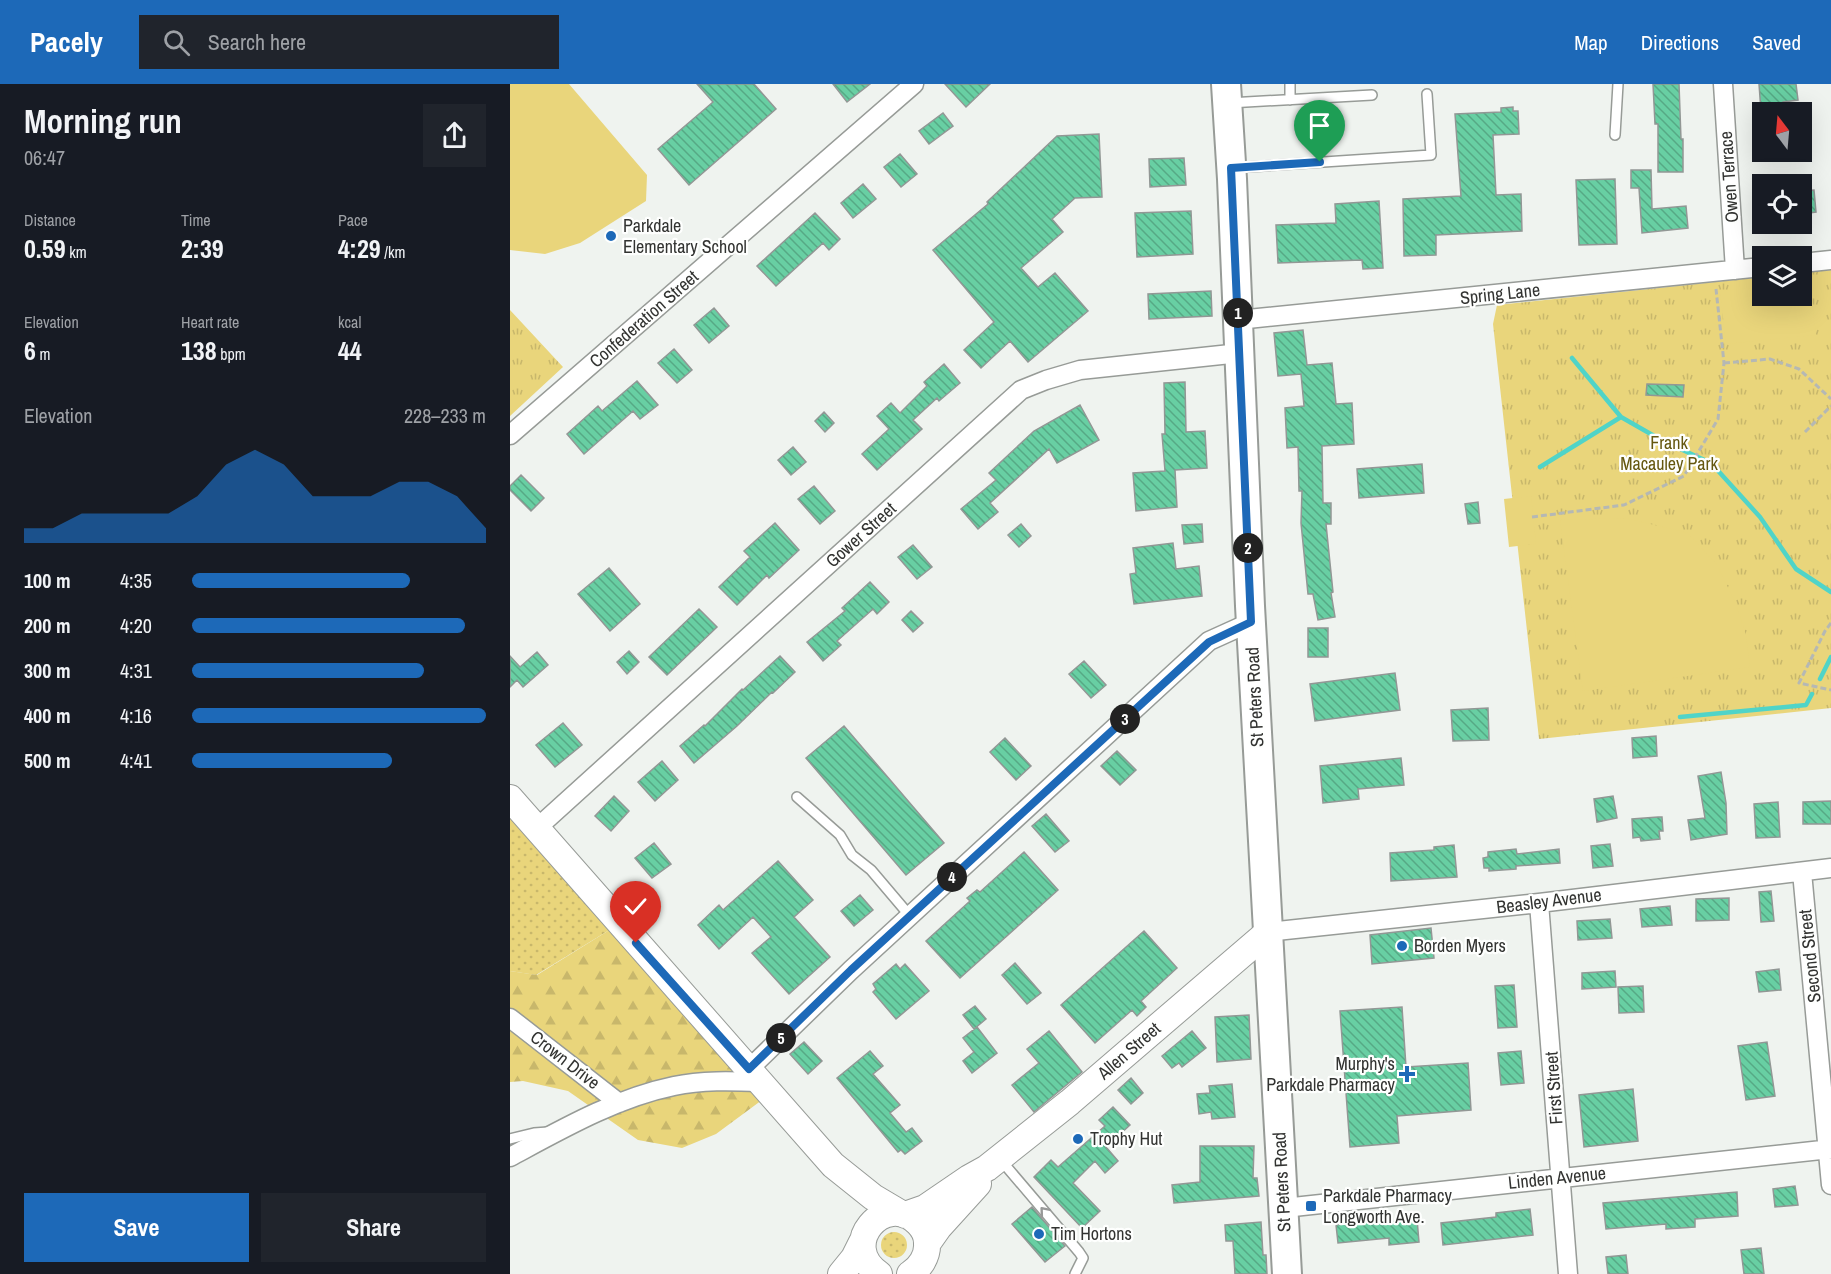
<!DOCTYPE html>
<meta charset="utf-8">
<style>
:root{--surface:#171b24;--page:#20242c;--text:#f1f3f6;--muted:#9ea1a6;--accent:#1d69b8}
body{margin:0;font-family:"Archivo Narrow",sans-serif;background:var(--page);color:var(--text);height:100vh;display:flex;flex-direction:column;font-size:22px;white-space:nowrap}
*{box-sizing:border-box;margin:0}
p{font-size:20px;color:var(--muted)}
.icon{flex:none;width:33px;height:33px;fill:none;stroke:currentColor;stroke-width:2;stroke-linecap:round;stroke-linejoin:round}
.map{position:relative;flex:1;overflow:hidden}
.sheet{display:flex;flex-direction:column;background:var(--surface);width:510px}
.sheet>*{flex:none}
.needle{width:39px;rotate:344deg}
.fabs{position:absolute;left:1242px;top:18px;display:grid;gap:12px}
.fabs a{display:grid;place-items:center;width:60px;height:60px;border-radius:0px;background:var(--surface);box-shadow:0 6px 24px #0002;font-size:30px}
.pin{position:absolute;display:grid;place-items:center;width:51px;height:51px;color:#fff;margin:-62px -26px;border-radius:50% 50% 50% 0;rotate:-45deg;box-shadow:0 0 6px #0007}
.pin .icon{rotate:45deg}
.km{position:absolute;width:30px;height:30px;margin:-15px;border-radius:50%;background:#222;color:#fff;font-size:16px;line-height:30px;text-align:center}
.round{display:grid;place-items:center;flex:none;width:63px;height:63px;border-radius:0px;background:var(--page)}
.overview{display:flex;align-items:center;justify-content:space-between;height:102px;padding:0 24px}
h1{font-size:33px;font-weight:700;line-height:45px}
.stats{display:grid;grid-template-columns:repeat(3,1fr);gap:9px;height:102px;padding:6px 24px}
.stats div{display:grid;align-content:center}
.stats b{font-size:26px;font-weight:700}
.stats small{font-size:16px;font-weight:400}
.stats p{font-size:16px}
.chart{height:168px;padding:12px 24px}
.chart p{display:flex;justify-content:space-between}
.chart svg{width:100%;height:108px;margin-top:6px;fill:var(--accent);opacity:.7}
.primary-button{display:flex;gap:12px;margin-top:auto;padding:12px 24px}
.primary-button a{flex:1;height:69px;border-radius:0px;background:var(--accent);color:#fff;font-size:24px;font-weight:700;line-height:69px;text-align:center}
.primary-button a+a{background:var(--page);color:var(--text)}
ul{padding:0 24px;list-style:none;font-size:20px}
li{display:grid;grid-template-columns:96px 72px 1fr;align-items:center;height:45px}
li i{height:15px;border-radius:8px;background:var(--accent)}
header{display:flex;align-items:center;gap:36px;box-sizing:border-box;height:84px;padding:0 30px;background:var(--accent);color:#fff}
header strong{font-size:28px}
nav{display:flex;gap:33px;margin-inline-start:auto;font-size:21px}
.search{width:420px;height:54px;background:var(--page);display:flex;align-items:center;gap:15px;box-sizing:border-box;padding:0 21px;border-radius:0px;color:var(--muted);font-size:22px}
main{display:flex;flex:1;min-height:0}
.map>svg:first-child{display:block}
</style>
<header>
<strong>Pacely</strong>
<div class="search"><svg class="icon" aria-label="search" viewBox="0 0 24 24"><circle cx="10" cy="10" r="6"/><path d="M15 15l6 6"/></svg>Search here</div>
<nav><a>Map</a><a>Directions</a><a>Saved</a></nav>
</header>
<main>
<section class="sheet">
<div class="overview"><div><h1>Morning run</h1><p>06:47</p></div><a class="round"><svg class="icon" aria-label="share" viewBox="0 0 24 24"><path d="M12 15V3M7 8l5-5 5 5M5 13v7h14v-7"/></svg></a></div>
<div class="stats">
<div><p>Distance</p><b>0.59<small> km</small></b></div>
<div><p>Time</p><b>2:39</b></div>
<div><p>Pace</p><b>4:29<small> /km</small></b></div>
</div>
<div class="stats">
<div><p>Elevation</p><b>6<small> m</small></b></div>
<div><p>Heart rate</p><b>138<small> bpm</small></b></div>
<div><p>kcal</p><b>44</b></div>
</div>
<div class="chart"><p><span>Elevation</span>228–233 m</p>
<svg viewBox="0 0 160 44" preserveAspectRatio="none"><path d="M0 44V38L10 38L20 32L30 32L40 32L50 32L60 25L70 12L80 6L90 12L100 25L110 25L120 25L130 19L140 19L150 25L160 38V44z"/></svg>
</div>
<ul>
<li><b>100 m</b>4:35<i style="width:74%"></i></li>
<li><b>200 m</b>4:20<i style="width:93%"></i></li>
<li><b>300 m</b>4:31<i style="width:79%"></i></li>
<li><b>400 m</b>4:16<i style="width:100%"></i></li>
<li><b>500 m</b>4:41<i style="width:68%"></i></li>
</ul>
<div class="primary-button"><a>Save</a><a>Share</a></div>
</section>
<div class="map">
<svg width="1321" height="1190" viewBox="0 0 1321 1190">
<defs>
<pattern id="grass-dots" width="8" height="8" patternUnits="userSpaceOnUse" patternTransform="scale(1.5)"><rect width="8" height="8" fill="#e9d57b"/><path d="M2 2h.1M6 6h.1" fill="none" stroke="#c8b76b" stroke-width="1.8" stroke-linecap="round"/></pattern>
<pattern id="forest-firs" width="22" height="20" patternUnits="userSpaceOnUse" patternTransform="scale(1.5)"><rect width="22" height="20" fill="#e9d57b"/><path d="M5 1l3.5 6h-7zM16 11l3.5 6h-7z" fill="#c8b76b"/></pattern>
<pattern id="park-tufts" width="24" height="20" patternUnits="userSpaceOnUse" patternTransform="scale(1.5)"><rect width="24" height="20" fill="#e9d57b"/><path d="M3 7l-1-3M5 7V3M7 7l1-3M15 17l-1-3M17 17v-4M19 17l1-3" fill="none" stroke="#c8b76b"/></pattern>
<pattern id="building-back-hatch" width="6" height="6" patternUnits="userSpaceOnUse" patternTransform="scale(1.5)"><rect width="6" height="6" fill="#68cfa3"/><path d="M-1 5l2 2M0 0l6 6M5-1l2 2" fill="none" stroke="#56a985"/></pattern>
</defs>
<rect width="100%" height="100%" fill="#eff3ef"/>
<path fill="url(#grass-dots)" d="M 0,732 L 101,845 L 26,891 L 0,887 Z
M371 1161a13 13 0 1 1 26 0a13 13 0 1 1-26 0Z"/>
<path fill="url(#forest-firs)" d="M 101,845 L 252,1016 L 206,1050 L 172,1064 L 128,1056 L 58,1007 L 13,997 L 0,998 L 0,887 L 27,891 Z"/>
<path fill="url(#park-tufts)" d="M 1321,186 L 1321,624 L 1029,655 L 983,240 L 987,221 L 1252,193 L 1252,212 L 1292,212 L 1292,189 Z
M 0,226 L 53,283 L 0,332 Z"/>
<path fill="#e9d57b" d="M 0,0 L 59,0 L 137,91 L 136,117 L 70,159 L 35,170 L 0,166 Z
M 1300,198 L 1306,251 L 1216,260 L 1210,207 L 1252,203 L 1252,212 L 1292,212 L 1292,199 Z
M 1021,412 L 1026,460 L 999,463 L 994,415 Z
M 1115,434 L 1178,449 L 1207,481 L 1226,520 L 1236,551 L 1240,583 L 1073,607 L 1050,436 Z"/>
<g fill="none" stroke-linecap="round" stroke-linejoin="round">
<path stroke="#50d4c8" stroke-width="4.5" d="M 1062,274 L 1111,333
M 1030,383 L 1111,333 L 1153,357 L 1201,379 L 1250,433 L 1286,485 L 1321,508
M 1310,595 L 1321,573
M 1170,633 L 1296,621 L 1302,610"/>
</g>
<path fill="url(#building-back-hatch)" stroke="#929795" stroke-width="1.5" d="M 187,0 L 244,0 L 266,25 L 179,101 L 148,65 L 203,18 Z
M 323,0 L 360,0 L 337,18 Z
M 435,0 L 480,0 L 456,23 Z
M 1143,0 L 1169,0 L 1171,55 L 1173,55 L 1173,88 L 1148,88 L 1148,40 L 1145,40 Z
M 1249,0 L 1286,0 L 1288,16 L 1273,18 L 1273,25 L 1251,27 Z
M 1003,23 L 1003,27 L 1008,27 L 1009,50 L 983,51 L 986,111 L 1011,110 L 1012,147 L 926,151 L 926,171 L 894,172 L 893,115 L 951,112 L 945,30 L 991,28 L 991,24 Z
M 433,29 L 443,42 L 419,60 L 409,47 Z
M 589,50 L 592,113 L 565,114 L 542,135 L 553,148 L 511,184 L 528,203 L 545,189 L 578,227 L 518,278 L 500,257 L 471,284 L 454,266 L 484,238 L 423,166 L 478,120 L 477,118 L 547,52 Z
M 390,70 L 407,90 L 391,103 L 374,83 Z
M 674,74 L 676,101 L 640,103 L 639,75 Z
M 1121,86 L 1141,86 L 1142,125 L 1176,122 L 1178,144 L 1132,149 L 1129,104 L 1121,104 Z
M 1105,95 L 1107,160 L 1069,161 L 1066,96 Z
M 353,100 L 366,115 L 343,134 L 331,119 Z
M 1304,106 L 1306,128 L 1292,130 L 1292,107 Z
M 869,117 L 873,184 L 853,185 L 852,176 L 768,179 L 766,141 L 826,139 L 825,120 Z
M 681,127 L 683,170 L 627,173 L 625,129 Z
M 305,129 L 330,155 L 319,166 L 313,159 L 266,202 L 247,182 Z
M 701,207 L 702,232 L 639,235 L 638,210 Z
M 204,224 L 219,242 L 199,259 L 184,241 Z
M 793,246 L 797,281 L 822,279 L 826,320 L 842,319 L 844,360 L 812,362 L 813,419 L 821,419 L 821,440 L 816,440 L 823,508 L 821,509 L 825,533 L 808,536 L 803,510 L 798,510 L 791,439 L 792,407 L 789,407 L 788,363 L 777,364 L 775,324 L 794,322 L 791,290 L 768,292 L 764,249 Z
M 164,265 L 182,286 L 167,299 L 148,279 Z
M 434,280 L 450,299 L 429,317 L 427,314 L 403,336 L 412,345 L 367,386 L 352,370 L 379,345 L 367,332 L 381,319 L 390,329 L 417,302 L 414,298 Z
M 127,297 L 148,321 L 130,335 L 123,327 L 74,370 L 57,350 L 88,322 L 92,327 Z
M 675,298 L 676,348 L 695,347 L 697,384 L 665,386 L 667,423 L 626,427 L 623,389 L 655,387 L 652,350 L 655,350 L 654,299 Z
M 1137,300 L 1174,301 L 1173,313 L 1136,311 Z
M 570,321 L 589,356 L 547,379 L 539,365 L 480,419 L 488,428 L 468,445 L 451,425 L 486,396 L 479,389 L 524,347 Z
M 314,328 L 324,339 L 315,348 L 305,337 Z
M 283,363 L 296,378 L 281,391 L 268,376 Z
M 912,380 L 914,409 L 849,414 L 847,385 Z
M 11,391 L 34,414 L 21,427 L 0,406 L 0,402 Z
M 304,402 L 325,427 L 310,440 L 288,415 Z
M 968,418 L 970,439 L 958,440 L 955,420 Z
M 265,439 L 289,466 L 259,494 L 257,491 L 227,521 L 209,503 L 240,473 L 234,467 Z
M 511,440 L 521,452 L 509,463 L 498,451 Z
M 692,440 L 693,458 L 674,460 L 672,441 Z
M 663,459 L 666,485 L 689,482 L 692,512 L 624,520 L 620,490 L 626,489 L 623,464 Z
M 403,461 L 422,483 L 407,495 L 388,473 Z
M 99,484 L 130,520 L 100,547 L 68,510 Z
M 360,498 L 379,518 L 367,530 L 363,525 L 327,557 L 331,561 L 313,577 L 297,558 L 335,527 L 332,524 Z
M 189,525 L 207,543 L 157,591 L 139,573 Z
M 401,527 L 413,539 L 403,548 L 392,536 Z
M 798,544 L 818,544 L 818,573 L 798,573 Z
M 119,567 L 129,578 L 117,590 L 107,578 Z
M 27,568 L 38,581 L 13,603 L 7,596 L 0,603 L 0,572 L 10,583 Z
M 270,572 L 285,588 L 263,609 L 262,608 L 227,642 L 184,679 L 170,662 L 194,641 L 195,642 L 232,605 L 233,606 Z
M 574,577 L 596,601 L 581,614 L 559,590 Z
M 885,589 L 890,626 L 805,637 L 800,600 Z
M 978,624 L 979,656 L 943,657 L 941,626 Z
M 53,639 L 72,661 L 45,683 L 26,661 Z
M 334,642 L 434,759 L 396,791 L 296,674 Z
M 1146,652 L 1147,672 L 1123,674 L 1122,654 Z
M 495,654 L 521,682 L 506,696 L 480,668 Z
M 607,667 L 626,686 L 610,701 L 591,682 Z
M 891,674 L 894,701 L 848,705 L 849,715 L 813,719 L 810,682 Z
M 152,677 L 168,696 L 145,717 L 128,698 Z
M 1211,688 L 1216,719 L 1217,750 L 1181,756 L 1178,736 L 1195,734 L 1188,692 Z
M 104,712 L 119,727 L 101,747 L 85,732 Z
M 1103,712 L 1107,734 L 1087,738 L 1084,715 Z
M 1321,717 L 1321,740 L 1293,740 L 1293,718 Z
M 1268,718 L 1270,753 L 1246,754 L 1244,720 Z
M 536,730 L 559,757 L 545,768 L 522,742 Z
M 1148,733 L 1152,733 L 1153,747 L 1149,747 L 1150,755 L 1131,757 L 1130,753 L 1123,754 L 1122,735 Z
M 144,759 L 161,780 L 142,794 L 125,774 Z
M 1100,760 L 1103,782 L 1083,784 L 1081,762 Z
M 944,761 L 947,793 L 881,797 L 880,769 L 924,766 L 924,763 Z
M 1006,765 L 1007,770 L 1049,765 L 1050,779 L 1006,782 L 1006,785 L 979,787 L 979,784 L 974,784 L 973,774 L 978,773 L 978,768 Z
M 514,768 L 548,806 L 450,894 L 416,857 L 460,817 L 457,814 L 467,806 L 470,808 Z
M 268,777 L 303,816 L 284,833 L 320,873 L 279,910 L 242,869 L 261,853 L 243,833 L 209,865 L 188,841 L 209,821 L 213,826 Z
M 1261,807 L 1264,837 L 1251,838 L 1249,808 Z
M 350,811 L 363,826 L 344,842 L 331,827 Z
M 1219,814 L 1219,836 L 1186,837 L 1186,815 Z
M 1160,822 L 1162,841 L 1132,843 L 1130,825 Z
M 1100,835 L 1102,854 L 1068,856 L 1067,837 Z
M 921,844 L 924,874 L 862,880 L 860,851 Z
M 634,847 L 667,884 L 631,917 L 636,923 L 627,932 L 622,926 L 585,959 L 551,921 Z
M 505,879 L 531,909 L 517,920 L 492,891 Z
M 386,880 L 390,885 L 395,880 L 419,907 L 386,935 L 363,908 L 366,905 L 363,900 Z
M 1269,885 L 1271,906 L 1249,908 L 1246,888 Z
M 1105,887 L 1106,903 L 1072,905 L 1072,889 Z
M 1004,901 L 1007,943 L 988,944 L 985,902 Z
M 1133,902 L 1134,928 L 1109,929 L 1108,903 Z
M 465,922 L 476,935 L 464,945 L 453,931 Z
M 892,923 L 896,983 L 958,979 L 961,1026 L 887,1032 L 889,1059 L 840,1063 L 830,927 Z
M 739,931 L 741,975 L 707,978 L 705,933 Z
M 467,943 L 487,969 L 462,989 L 453,977 L 464,968 L 453,954 Z
M 539,947 L 572,988 L 524,1028 L 502,1001 L 529,979 L 517,965 Z
M 682,947 L 696,964 L 672,983 L 669,979 L 662,984 L 652,972 Z
M 294,958 L 312,977 L 298,990 L 280,970 Z
M 1257,958 L 1265,1012 L 1236,1016 L 1228,962 Z
M 360,967 L 373,982 L 363,990 L 390,1021 L 380,1029 L 396,1048 L 402,1044 L 412,1057 L 395,1070 L 391,1066 L 388,1068 L 327,994 Z
M 1011,967 L 1014,999 L 991,1001 L 988,969 Z
M 621,994 L 633,1009 L 621,1020 L 608,1006 Z
M 722,1000 L 725,1033 L 702,1035 L 701,1028 L 689,1030 L 687,1010 L 700,1009 L 699,1002 Z
M 1123,1005 L 1128,1057 L 1074,1063 L 1069,1011 Z
M 603,1023 L 620,1041 L 596,1063 L 608,1077 L 595,1089 L 585,1077 L 563,1099 L 590,1127 L 572,1144 L 524,1093 L 541,1076 L 548,1083 L 595,1042 L 589,1036 Z
M 690,1062 L 744,1062 L 743,1094 L 747,1094 L 749,1112 L 664,1119 L 662,1101 L 690,1098 Z
M 1285,1102 L 1288,1121 L 1265,1123 L 1263,1105 Z
M 1227,1108 L 1228,1132 L 1185,1135 L 1185,1143 L 1156,1145 L 1156,1140 L 1096,1145 L 1093,1119 Z
M 522,1123 L 555,1162 L 535,1178 L 502,1140 Z
M 1020,1125 L 1023,1151 L 933,1161 L 931,1139 L 986,1133 L 986,1129 Z
M 907,1135 L 909,1158 L 879,1161 L 879,1154 L 828,1159 L 826,1141 L 860,1137 L 861,1140 Z
M 751,1138 L 753,1171 L 756,1171 L 757,1190 L 725,1190 L 723,1157 L 716,1157 L 715,1141 Z
M 1251,1164 L 1254,1190 L 1234,1190 L 1231,1166 Z
M 1116,1171 L 1118,1190 L 1098,1190 L 1096,1173 Z"/>
<g fill="none" stroke-linecap="round" stroke-linejoin="round">
<defs>
<path id="lane" d="M 780,0 L 780,16
M 719,19 L 862,11
M 1105,51 L 1108,0
M 723,84 L 921,71 L 917,10
M 287,713 L 330,751 L 342,771 L 361,786 L 400,832
M 0,1055 L 24,1049 L 38,1048
M 490,1075 L 569,1168 L 573,1174 L 565,1190"/>
<path id="street" d="M 1213,0 L 1225,186
M 1292,179 L 1321,176
M 728,236 L 1252,183
M 0,351 L 404,0
M 26,745 L 511,306 L 536,296 L 570,286 L 730,269
M 1292,788 L 1321,1101
M 1029,819 L 1058,1190
M 758,848 L 1029,819 L 1321,784
M 0,934 L 109,1019
M 239,985 L 341,886 L 699,557 L 741,538
M 0,1073 C 52,1045 106,1014 164,1002 C 192,996 221,997 250,998
M 774,1124 L 1321,1065"/>
<path id="secondary" d="M 0,714 L 323,1081 L 363,1113 L 390,1129
M 395,1131 L 415,1124 L 459,1094 L 477,1084 L 560,1018 L 758,848
M 417,1160 L 429,1143 L 468,1100
M 331,1190 L 344,1174 L 352,1158
M 369,1190 C 327,1161 375,1106 408,1139 C 413,1144 417,1152 417,1159 C 418,1172 410,1184 400,1190"/>
<path id="primary" d="M 716,0 L 722,95 L 740,522 L 777,1190"/>
</defs>
<use href="#lane" stroke="#979b97" stroke-width="12"/>
<use href="#street" stroke="#979b97" stroke-width="21"/>
<use href="#secondary" stroke="#979b97" stroke-width="28"/>
<use href="#primary" stroke="#979b97" stroke-width="32"/>
<path stroke="#b5b8b4" stroke-width="3" stroke-dasharray="6 3" stroke-linecap="butt" d="M 1214,279 L 1260,275 L 1289,285 L 1321,315
M 1295,348 L 1321,322
M 1022,433 L 1114,421 L 1174,392 L 1208,335 L 1214,279 L 1206,205
M 1321,539 L 1315,547 L 1289,599 L 1321,606"/>
<use href="#lane" stroke="#fff" stroke-width="9"/>
<use href="#street" stroke="#fff" stroke-width="18"/>
<use href="#secondary" stroke="#fff" stroke-width="26"/>
<use href="#primary" stroke="#fff" stroke-width="28"/>
</g>
<defs><path id="oneway-chevron" d="M-2-3.5L2.5 0L-2 3.5" fill="none" stroke-width="1.6" stroke-linecap="round" stroke-linejoin="round" transform="scale(1.5)"/></defs>
<use stroke="#989998" href="#oneway-chevron" transform="translate(534 1127) rotate(-130)"/>
<g fill="none" stroke-linecap="round" stroke-linejoin="round">
<defs>
<path id="route" d="M 126,859 L 239,985 L 341,886 L 699,558 L 741,538 L 721,84 L 810,78"/>
</defs>
<use href="#route" stroke="#fff" stroke-width="12"/>
<use href="#route" stroke="#1d69b8" stroke-width="8"/>
</g>
<g fill="#1d69b8" stroke="#fefffe" stroke-width="2">
<circle cx="101" cy="152" r="6"/>
<circle cx="892" cy="862" r="6"/>
<path d="M894 981h6v6h6v6h-6v6h-6v-6h-6v-6h6z"/>
<circle cx="568" cy="1055" r="6"/>
<rect x="795" y="1116" width="12" height="12" rx="3"/>
<circle cx="529" cy="1150" r="6"/>
</g>
<g text-anchor="middle" stroke-width="4.5" stroke-linejoin="round" paint-order="stroke">
<g font-size="18" fill="#323331" stroke="#fefffe">
<text transform="translate(1219 93) rotate(-94)" y="6">Owen Terrace</text>
<text transform="translate(990 210) rotate(-6)" y="6">Spring Lane</text>
<text transform="translate(134 235) rotate(-41)" y="6">Confederation Street</text>
<text transform="translate(351 451) rotate(-42)" y="6">Gower Street</text>
<text transform="translate(745 613) rotate(-93)" y="6">St Peters Road</text>
<text transform="translate(1039 817) rotate(-7)" y="6">Beasley Avenue</text>
<text transform="translate(1300 872) rotate(-96)" y="6">Second Street</text>
<text transform="translate(619 967) rotate(-41)" y="6">Allen Street</text>
<text transform="translate(55 976) rotate(38)" y="6">Crown Drive</text>
<text transform="translate(1044 1004) rotate(-94)" y="6">First Street</text>
<text transform="translate(1047 1094) rotate(-6)" y="6">Linden Avenue</text>
<text transform="translate(772 1098) rotate(-93)" y="6">St Peters Road</text>
</g>
<g font-size="18" fill="#323331" stroke="#fefffe" text-anchor="start">
<text x="113" y="148">Parkdale<tspan x="113" dy="21">Elementary School</tspan></text>
<text x="904" y="868">Borden Myers</text>
<text x="885" y="986" text-anchor="end">Murphy's<tspan x="885" dy="21">Parkdale Pharmacy</tspan></text>
<text x="580" y="1061">Trophy Hut</text>
<text x="813" y="1118">Parkdale Pharmacy<tspan x="813" dy="21">Longworth Ave.</tspan></text>
<text x="541" y="1156">Tim Hortons</text>
</g>
<g font-size="18" fill="#65570f" stroke="#fefffe">
<text x="1159" y="365">Frank<tspan x="1159" dy="21">Macauley Park</tspan></text>
</g>
</g>
</svg>
<div class="fabs">
<a><svg class="needle" viewBox="-14 -14 28 28"><path d="M0-13l5 13h-10z" fill="#e53935"/><path d="M0 13l5-13h-10z" fill="#9ea1a6"/></svg></a>
<a><svg class="icon" aria-label="locate" viewBox="0 0 24 24"><circle cx="12" cy="12" r="6"/><path d="M12 2v4M12 18v4M2 12h4M18 12h4"/></svg></a>
<a><svg class="icon" aria-label="layers" viewBox="0 0 24 24"><path d="M12 4l9 5-9 5-9-5zM3 14l9 5 9-5"/></svg></a>
</div>
<div class="pin" style="left:810px;top:78px;background:#1e9e55"><svg class="icon" aria-label="arrive" viewBox="0 0 24 24"><path d="M6 21V4h12l-3 4 3 4H6"/></svg></div>
<div class="pin" style="left:126px;top:859px;background:#d93025"><svg class="icon" aria-label="check" viewBox="0 0 24 24"><path d="M5 12l5 5 9-10"/></svg></div>
<b class="km" style="left:728px;top:229px">1</b>
<b class="km" style="left:738px;top:464px">2</b>
<b class="km" style="left:615px;top:635px">3</b>
<b class="km" style="left:442px;top:793px">4</b>
<b class="km" style="left:271px;top:954px">5</b>
</div>
</main>
